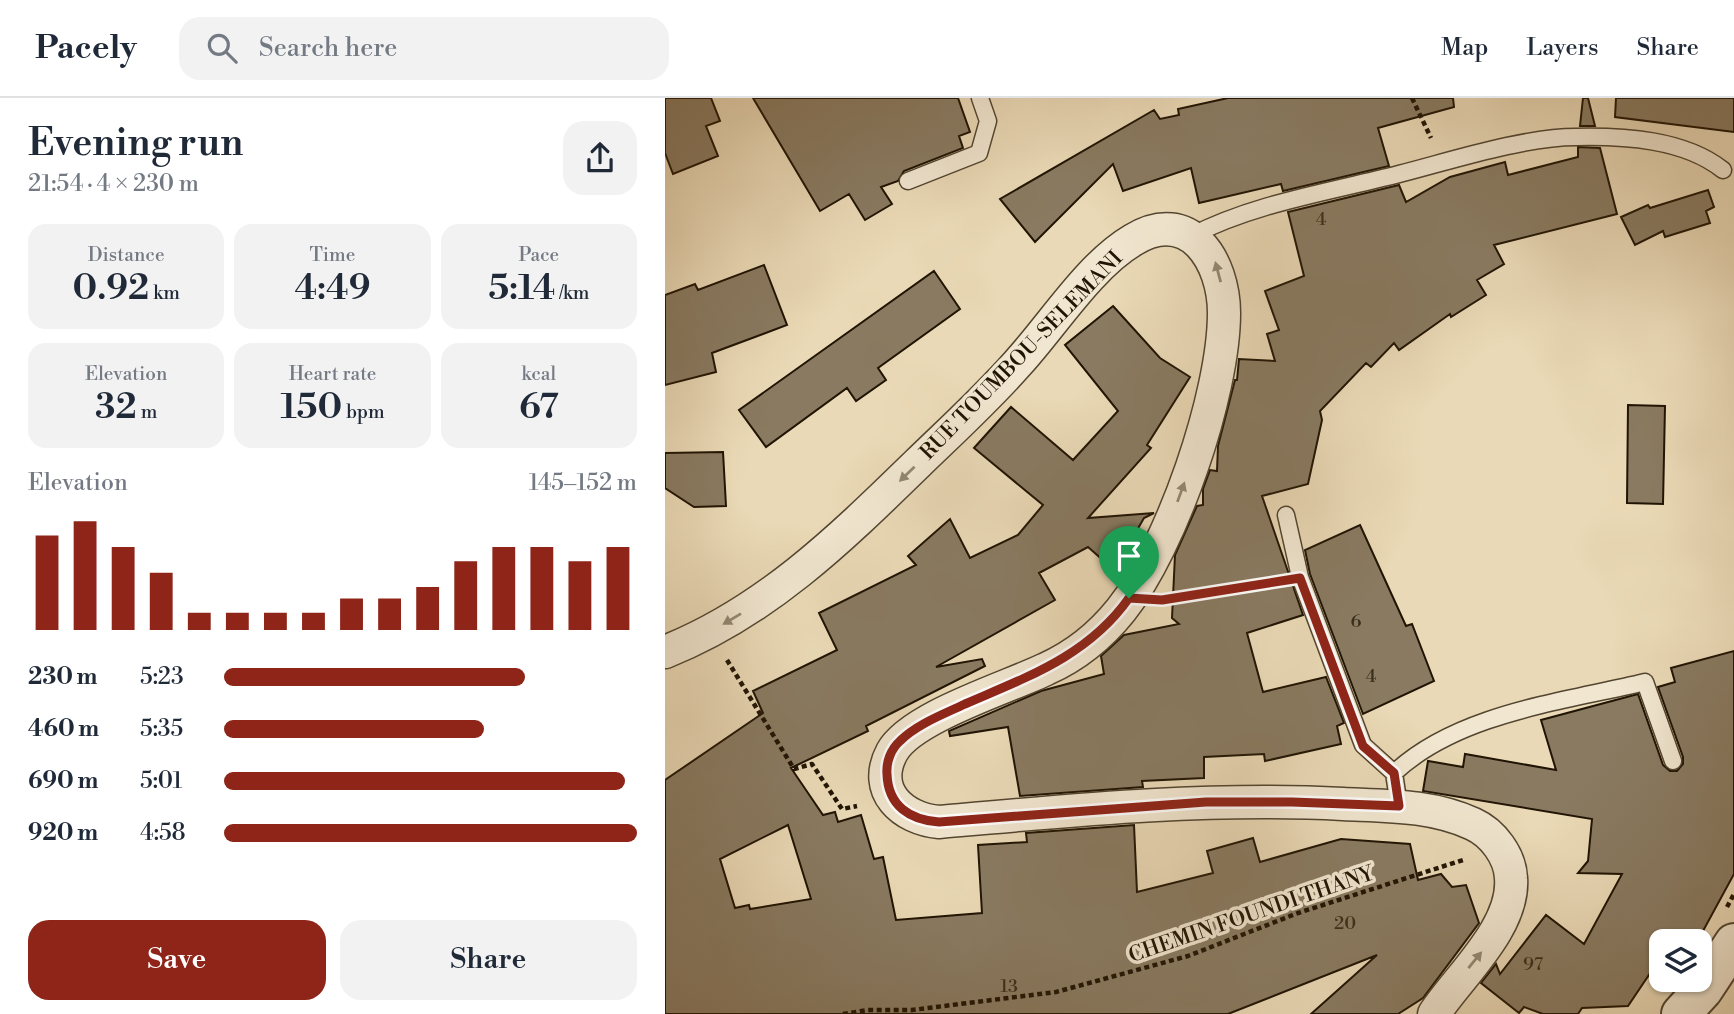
<!DOCTYPE html>
<meta charset="utf-8">
<style>
:root{--surface:#fff;--page:#f2f2f3;--text:#1f2937;--muted:#747a83;--line:#e0e1e3;--accent:#8f2418}
body{margin:0;font-family:"Libre Bodoni",serif;background:var(--page);color:var(--text);height:100vh;display:flex;flex-direction:column;font-size:26px;white-space:nowrap}
*{box-sizing:border-box;margin:0}
p{font-size:23px;color:var(--muted)}
.icon{flex:none;width:38px;height:38px;fill:none;stroke:currentColor;stroke-width:2;stroke-linecap:round;stroke-linejoin:round}
.map{position:relative;flex:1;overflow:hidden}
.panel{display:flex;flex-direction:column;background:var(--surface);width:665px}
.panel>*{flex:none}
.buttons{position:absolute;left:984px;top:831px;display:grid;gap:14px}
.buttons a{display:grid;place-items:center;width:63px;height:63px;border-radius:14px;background:var(--surface);box-shadow:0 2px 5px #0004;font-size:35px}
.pin{position:absolute;display:grid;place-items:center;width:60px;height:60px;color:#fff;margin:-72px -30px;border-radius:50% 50% 50% 0;rotate:-45deg;box-shadow:0 0 7px #0007}
.pin .icon{rotate:45deg}
.round{display:grid;place-items:center;flex:none;width:74px;height:74px;border-radius:21px;background:var(--page)}
.head{display:flex;align-items:center;justify-content:space-between;height:119px;padding:0 28px}
h1{font-size:38px;font-weight:600;line-height:52px}
.figures{display:grid;grid-template-columns:repeat(3,1fr);gap:10px;height:119px;padding:7px 28px}
.figures div{display:grid;align-content:center;border-radius:18px;background:var(--page);text-align:center}
.figures b{font-size:35px;font-weight:600}
.figures small{font-size:19px;font-weight:400}
.figures p{font-size:19px}
.chart{height:196px;padding:14px 28px}
.chart p{display:flex;justify-content:space-between}
.chart svg{width:100%;height:126px;margin-top:7px;stroke:var(--accent);stroke-width:6}
.cta{display:flex;gap:14px;margin-top:auto;padding:14px 28px}
.cta a{flex:1;height:80px;border-radius:21px;background:var(--accent);color:#fff;font-size:28px;font-weight:600;line-height:80px;text-align:center}
.cta a+a{background:var(--page);color:var(--text)}
ul{padding:0 28px;list-style:none;font-size:23px}
li{display:grid;grid-template-columns:112px 84px 1fr;align-items:center;height:52px}
li i{height:18px;border-radius:9px;background:var(--accent)}
header{display:flex;align-items:center;gap:42px;box-sizing:border-box;height:98px;padding:0 35px;background:var(--surface);border-bottom:2px solid var(--line)}
header strong{font-size:33px}
nav{display:flex;gap:38px;margin-inline-start:auto;font-size:24px}
.search{width:490px;height:63px;background:var(--page);display:flex;align-items:center;gap:18px;box-sizing:border-box;padding:0 24px;border-radius:21px;color:var(--muted);font-size:26px}
main{display:flex;flex:1;min-height:0}
.map>svg:first-child{display:block}
</style>
<header>
<strong>Pacely</strong>
<div class="search"><svg class="icon" aria-label="search" viewBox="0 0 24 24"><circle cx="10" cy="10" r="6"/><path d="M15 15l6 6"/></svg>Search here</div>
<nav><a>Map</a><a>Layers</a><a>Share</a></nav>
</header>
<main>
<section class="panel">
<div class="head"><div><h1>Evening run</h1><p>21:54 · 4 × 230 m</p></div><a class="round"><svg class="icon" aria-label="share" viewBox="0 0 24 24"><path d="M12 15V3M7 8l5-5 5 5M5 13v7h14v-7"/></svg></a></div>
<div class="figures">
<div><p>Distance</p><b>0.92<small> km</small></b></div>
<div><p>Time</p><b>4:49</b></div>
<div><p>Pace</p><b>5:14<small> /km</small></b></div>
</div>
<div class="figures">
<div><p>Elevation</p><b>32<small> m</small></b></div>
<div><p>Heart rate</p><b>150<small> bpm</small></b></div>
<div><p>kcal</p><b>67</b></div>
</div>
<div class="chart"><p><span>Elevation</span>145–152 m</p>
<svg viewBox="0 0 160 44" preserveAspectRatio="none"><path d="M5 44V11M15 44V6M25 44V15M35 44V24M45 44V38M55 44V38M65 44V38M75 44V38M85 44V33M95 44V33M105 44V29M115 44V20M125 44V15M135 44V15M145 44V20M155 44V15"/></svg>
</div>
<ul>
<li><b>230 m</b>5:23<i style="width:73%"></i></li>
<li><b>460 m</b>5:35<i style="width:63%"></i></li>
<li><b>690 m</b>5:01<i style="width:97%"></i></li>
<li><b>920 m</b>4:58<i style="width:100%"></i></li>
</ul>
<div class="cta"><a>Save</a><a>Share</a></div>
</section>
<div class="map">
<svg width="1069" height="916" viewBox="0 0 1069 916">
<rect width="100%" height="100%" fill="#ead9b6"/>
<filter id="stains"><feTurbulence type="fractalNoise" baseFrequency=".00286" numOctaves="4"/><feColorMatrix values="0 0 0 0 .2 0 0 0 0 .09 0 0 0 0 .02 0 0 0 .5 -.17"/></filter>
<radialGradient id="worn" r=".72"><stop offset=".6" stop-color="#630" stop-opacity="0"/><stop offset="1" stop-color="#630" stop-opacity=".3"/></radialGradient>
<path fill="#897a61" stroke="#201404" stroke-width="2" fill-rule="evenodd" d="M 0,0 L 46,0 L 55,23 L 41,28 L 53,58 L 8,76 L 0,55 Z
M 88,0 L 293,0 L 305,34 L 294,38 L 298,50 L 239,73 L 233,83 L 216,89 L 227,106 L 200,122 L 184,96 L 155,113 Z
M 563,0 L 788,0 L 789,9 L 713,30 L 724,68 L 618,93 L 616,86 L 534,105 L 526,70 L 458,93 L 448,66 L 370,144 L 335,101 L 489,12 L 495,21 L 514,17 L 513,11 Z
M 918,0 L 923,0 L 930,28 L 915,28 Z
M 951,0 L 1069,0 L 1069,34 L 950,19 Z
M 913,49 L 935,50 L 952,116 L 829,147 L 839,166 L 812,182 L 821,197 L 786,219 L 785,216 L 734,252 L 729,245 L 706,269 L 701,265 L 655,313 L 657,322 L 643,386 L 597,398 L 638,517 L 582,535 L 598,594 L 661,579 L 679,625 L 672,628 L 676,646 L 600,663 L 599,656 L 539,659 L 539,680 L 477,683 L 478,689 L 355,698 L 343,629 L 285,638 L 284,633 L 376,593 L 439,576 L 436,558 L 459,537 L 514,526 L 507,520 L 510,457 L 532,408 L 538,407 L 538,391 L 545,372 L 552,373 L 553,348 L 570,282 L 572,282 L 574,261 L 610,263 L 602,236 L 614,232 L 600,193 L 639,178 L 623,114 L 734,87 L 741,104 L 785,79 L 840,64 L 843,77 L 913,59 Z
M 1043,92 L 1049,109 L 1041,113 L 1045,125 L 1000,139 L 998,133 L 970,147 L 956,119 L 983,107 L 985,110 Z
M 99,167 L 122,227 L 47,255 L 51,274 L 0,287 L 0,197 L 30,186 L 33,192 Z
M 269,173 L 295,211 L 213,270 L 221,282 L 191,303 L 182,290 L 101,349 L 74,312 Z
M 448,208 L 495,260 L 525,279 L 482,347 L 486,350 L 423,420 L 489,415 L 479,420 L 449,472 L 423,449 L 374,475 L 390,502 L 271,569 L 317,561 L 320,568 L 201,628 L 203,633 L 126,670 L 158,717 L 170,714 L 173,724 L 196,717 L 209,761 L 218,759 L 231,822 L 317,815 L 313,747 L 362,744 L 361,735 L 469,727 L 472,794 L 548,775 L 542,753 L 588,740 L 595,764 L 676,741 L 745,746 L 753,782 L 776,776 L 787,789 L 801,787 L 814,825 L 758,900 L 733,916 L 646,916 L 712,857 L 563,916 L 0,916 L 0,682 L 98,615 L 88,593 L 172,552 L 154,515 L 251,467 L 243,458 L 285,421 L 305,460 L 353,437 L 378,407 L 309,350 L 346,309 L 408,362 L 453,313 L 400,247 ZM 123,727 L 146,801 L 85,811 L 84,807 L 70,810 L 55,761 Z
M 963,307 L 1000,308 L 998,406 L 962,405 Z
M 58,354 L 61,408 L 29,409 L 0,390 L 0,355 Z
M 695,427 L 741,528 L 747,526 L 769,583 L 698,616 L 645,476 L 640,452 Z
M 1069,553 L 1069,776 L 1032,844 L 996,844 L 996,859 L 963,908 L 917,910 L 913,916 L 878,916 L 859,909 L 854,915 L 816,885 L 831,866 L 835,876 L 881,817 L 919,846 L 957,776 L 913,775 L 923,763 L 927,721 L 758,693 L 763,663 L 798,669 L 800,656 L 891,672 L 876,622 L 973,596 L 998,667 L 1005,673 L 1012,673 L 1018,666 L 1018,659 L 993,589 L 1010,584 L 1006,570 Z"/>
<g fill="none" stroke-linecap="round" stroke-linejoin="round">
<defs>
<path id="service" d="M 243,83 L 314,55 L 323,23 L 315,0
M 526,138 C 590,105 664,94 734,76 C 785,63 859,39 911,39 C 959,38 1019,41 1058,72
M 621,417 L 635,479 L 698,647 L 729,675
M 734,708 L 729,675 C 793,615 898,604 980,584 L 1008,663"/>
<path id="minor" d="M 0,554 C 101,514 176,440 253,365 C 286,333 321,301 352,266 C 387,228 424,168 468,142 C 525,107 559,164 559,215 C 559,296 507,448 456,512 C 436,537 410,558 381,571 C 344,589 246,619 227,654 C 206,693 238,721 274,724 C 409,712 543,699 678,706 C 722,708 767,707 808,726 C 828,735 845,758 846,780 C 850,829 794,878 769,916"/>
<path id="tertiary" d="M 1016,916 L 1038,892 L 1069,845"/>
</defs>
<use href="#service" stroke="#524530" stroke-width="19"/>
<use href="#minor" stroke="#524530" stroke-width="35"/>
<use href="#tertiary" stroke="#524530" stroke-width="42"/>
<path stroke="#201404" stroke-width="4.5" stroke-dasharray="5 3.5" stroke-linecap="butt" d="M 747,0 L 766,40
M 505,500 L 610,484
M 62,562 L 129,671 L 147,666 L 177,711 L 192,708
M 1062,809 L 1069,796
M 178,916 L 203,912 L 247,912 L 391,894 L 523,858 L 633,815 L 801,761"/>
<use href="#service" stroke="#f1e6d0" stroke-width="16"/>
<use href="#minor" stroke="#f1e6d0" stroke-width="32"/>
<use href="#tertiary" stroke="#f1e6d0" stroke-width="38"/>
</g>
<defs><path id="oneway-solid" d="M-6-.8H1V-3.2L6.5 0L1 3.2V.8H-6Z" transform="scale(1.75)"/></defs>
<g fill="#938874">
<use href="#oneway-solid" transform="translate(553 174) rotate(-105)"/>
<use href="#oneway-solid" transform="translate(242 376) rotate(136)"/>
<use href="#oneway-solid" transform="translate(516 394) rotate(-70)"/>
<use href="#oneway-solid" transform="translate(67 521) rotate(149)"/>
<use href="#oneway-solid" transform="translate(810 862) rotate(-51)"/>
</g>
<g fill="none" stroke-linecap="round" stroke-linejoin="round">
<defs>
<path id="route" d="M 635,480 L 698,648 L 729,675 L 734,708 L 627,704 L 541,704 L 274,724 C 245,722 223,708 222,676 C 221,664 226,651 235,643 C 252,626 279,616 300,606 C 362,579 423,558 464,500 L 497,502 Z"/>
</defs>
<use href="#route" stroke="#fff" stroke-width="14"/>
<use href="#route" stroke="#8f2418" stroke-width="9"/>
</g>
<g text-anchor="middle" stroke-width="7" stroke-linejoin="round" paint-order="stroke">
<g font-size="18" fill="#3a2e1b">
<text x="656" y="127">4</text>
<text x="691" y="529">6</text>
<text x="706" y="584">4</text>
<text x="680" y="831">20</text>
<text x="868" y="872">97</text>
<text x="344" y="894">13</text>
</g>
<g font-size="21" fill="#201404" stroke="#f1e6d0">
<text transform="translate(356 257) rotate(-46)" y="7">RUE TOUMBOU-SELEMANI</text>
<text transform="translate(586 816) rotate(-19)" y="7">CHEMIN FOUNDI THANY</text>
</g>
</g>
<rect width="100%" height="100%" filter="url(#stains)"/>
<rect width="100%" height="100%" fill="url(#worn)"/>
</svg>
<div class="buttons">
<a><svg class="icon" aria-label="layers" viewBox="0 0 24 24"><path d="M12 4l9 5-9 5-9-5zM3 14l9 5 9-5"/></svg></a>
</div>
<div class="pin" style="left:464px;top:500px;background:#1e9e55"><svg class="icon" aria-label="arrive" viewBox="0 0 24 24"><path d="M6 21V4h12l-3 4 3 4H6"/></svg></div>
</div>
</main>
